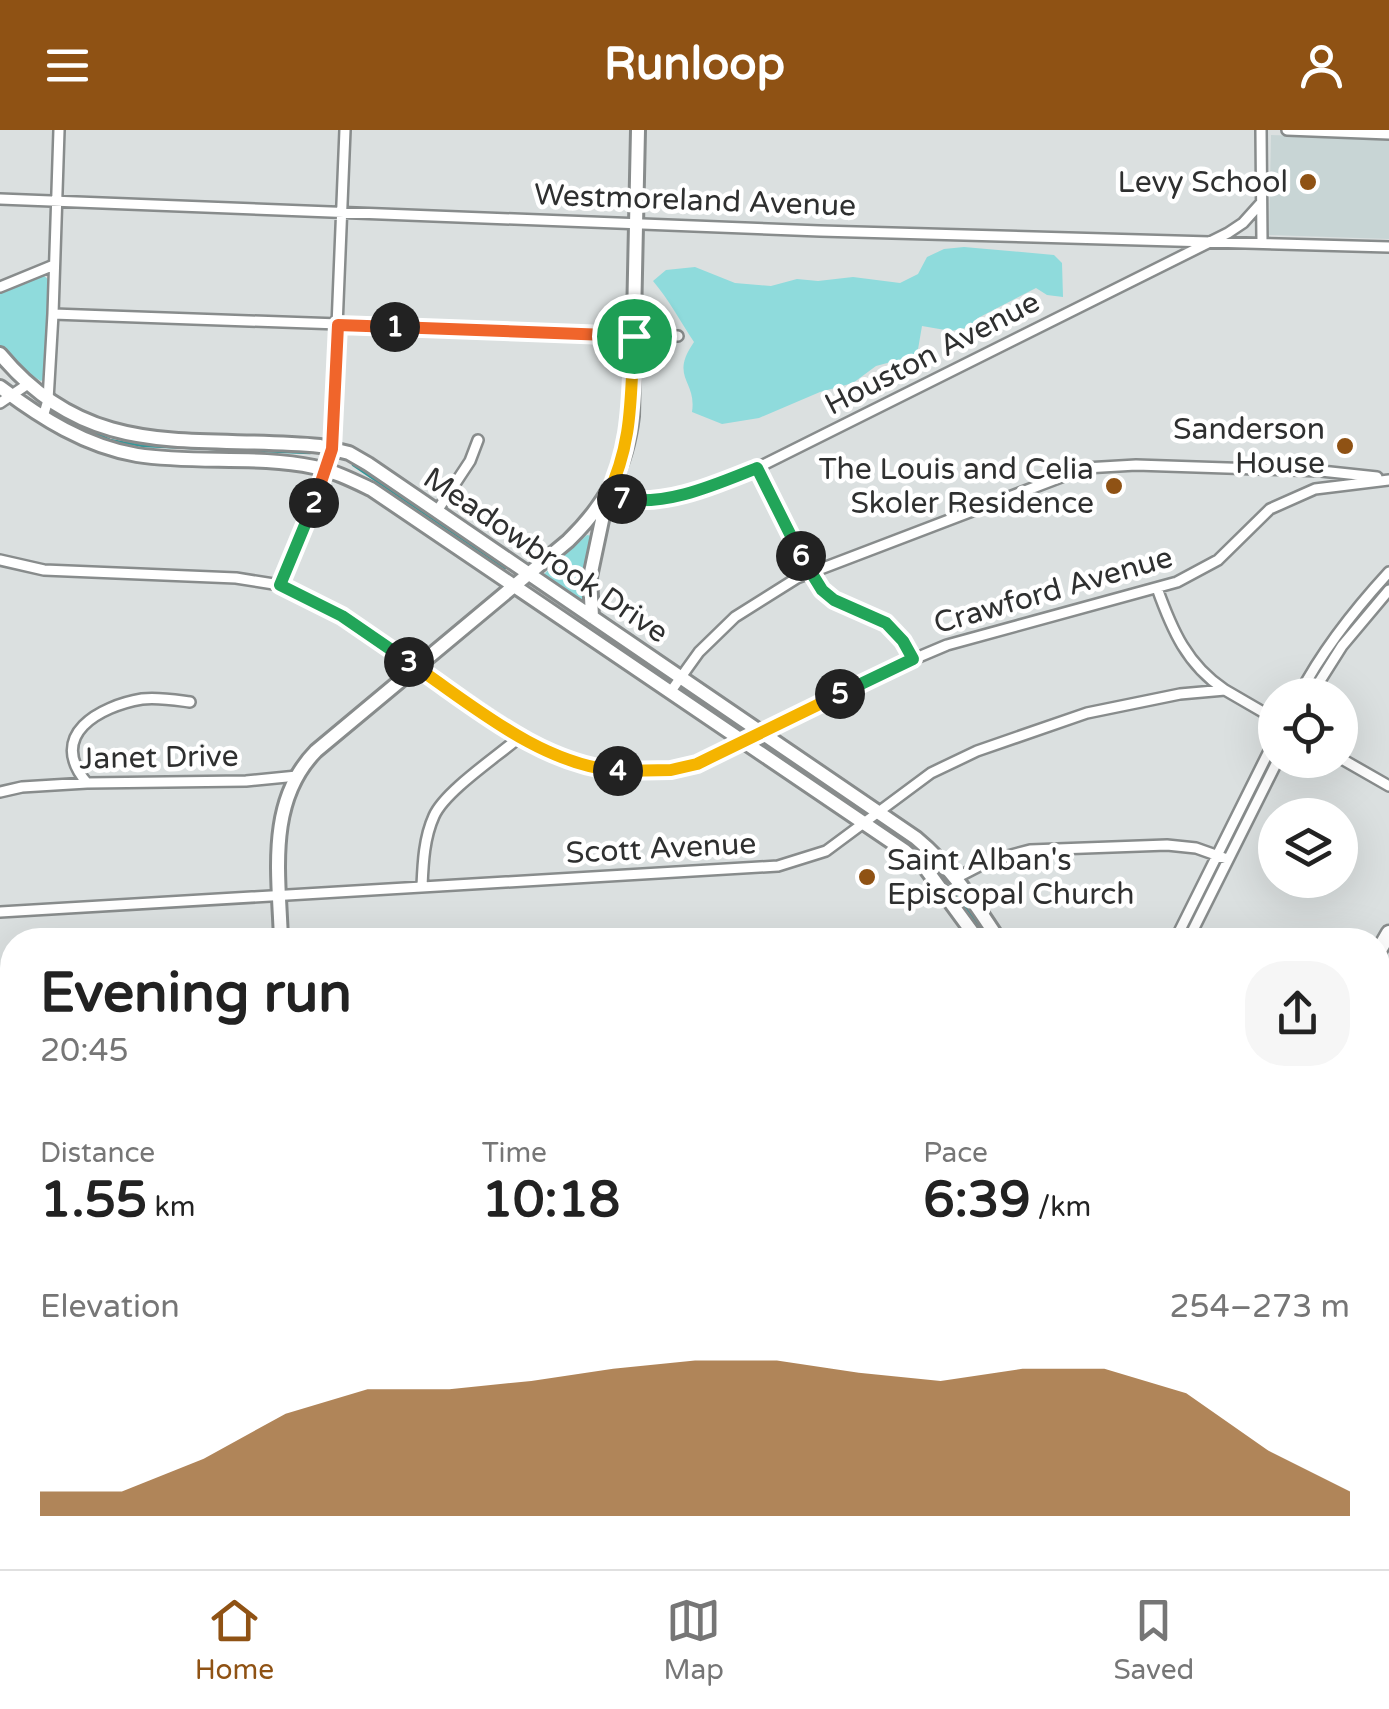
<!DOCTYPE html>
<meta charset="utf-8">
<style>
:root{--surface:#fff;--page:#f6f6f6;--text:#222;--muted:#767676;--line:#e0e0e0;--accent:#8f5214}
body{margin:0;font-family:"Varela Round",sans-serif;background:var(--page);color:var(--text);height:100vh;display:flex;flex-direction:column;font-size:38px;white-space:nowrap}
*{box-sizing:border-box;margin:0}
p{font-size:32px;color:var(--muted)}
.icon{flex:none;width:55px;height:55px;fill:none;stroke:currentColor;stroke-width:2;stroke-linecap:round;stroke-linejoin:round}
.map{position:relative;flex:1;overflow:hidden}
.drawer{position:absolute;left:0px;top:798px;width:1390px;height:642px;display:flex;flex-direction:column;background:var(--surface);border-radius:40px 40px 0 0;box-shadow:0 10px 40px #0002}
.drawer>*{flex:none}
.buttons{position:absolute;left:1258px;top:548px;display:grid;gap:20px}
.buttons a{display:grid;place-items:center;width:100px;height:100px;border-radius:50%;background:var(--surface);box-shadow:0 10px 40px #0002;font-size:50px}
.pin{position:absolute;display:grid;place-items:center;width:85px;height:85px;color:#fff;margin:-42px;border:5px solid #fff;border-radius:50%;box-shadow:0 2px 10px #0007}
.km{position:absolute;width:50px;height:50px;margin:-25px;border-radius:50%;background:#222;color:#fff;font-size:28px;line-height:50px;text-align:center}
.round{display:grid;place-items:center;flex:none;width:105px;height:105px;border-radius:40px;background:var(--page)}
.overview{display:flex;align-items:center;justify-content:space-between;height:170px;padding:0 40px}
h1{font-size:55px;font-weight:800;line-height:75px}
.metrics{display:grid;grid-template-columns:repeat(3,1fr);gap:15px;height:170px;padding:10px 40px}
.metrics div{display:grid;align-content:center}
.metrics b{font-size:50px;font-weight:800}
.metrics small{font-size:28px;font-weight:400}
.metrics p{font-size:28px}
.chart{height:280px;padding:20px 40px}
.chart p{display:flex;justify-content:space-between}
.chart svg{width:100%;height:180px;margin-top:10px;fill:var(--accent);opacity:.7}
header{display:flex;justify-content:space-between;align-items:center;height:130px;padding:0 40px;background:var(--accent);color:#fff;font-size:45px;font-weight:800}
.menu{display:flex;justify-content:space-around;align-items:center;height:140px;border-top:2px solid var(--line);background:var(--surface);font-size:28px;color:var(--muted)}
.menu a{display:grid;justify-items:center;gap:5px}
.menu .on{color:var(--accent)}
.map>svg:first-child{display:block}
</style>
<header><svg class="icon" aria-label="menu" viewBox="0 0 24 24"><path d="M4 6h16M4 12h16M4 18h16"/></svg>Runloop<svg class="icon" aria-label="person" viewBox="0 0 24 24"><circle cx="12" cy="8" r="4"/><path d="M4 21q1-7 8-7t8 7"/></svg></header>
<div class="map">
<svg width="1389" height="1439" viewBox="0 0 1389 1439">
<rect width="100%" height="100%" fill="#dbe0e0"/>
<path fill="#c8d5d5" d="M 1271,5 L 1389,9 L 1389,109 L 1269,105 Z"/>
<path fill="#8fdbdc" d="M 964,117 L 1054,125 L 1062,133 L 1063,167 L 1047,165 L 1036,158 L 978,188 L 971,197 L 951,201 L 922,196 L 917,225 L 876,236 L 853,253 L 820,262 L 759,288 L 722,294 L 692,282 C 697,250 669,248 694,212 C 680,191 669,170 653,151 L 666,140 L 695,137 L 735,153 L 771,156 L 797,149 L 818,151 L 853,147 L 900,153 L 918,144 L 927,127 L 944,119 Z
M 43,145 L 50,151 L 46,247 L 41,251 L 18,237 L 0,217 L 0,162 Z
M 587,405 L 592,406 L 586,468 L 583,472 L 543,445 Z"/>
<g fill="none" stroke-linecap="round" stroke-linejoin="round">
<path stroke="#31989a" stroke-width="2.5" d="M 64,288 L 110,310 L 143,316 L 310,323
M 353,335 L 505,438
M 560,472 L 664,544
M 688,562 L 737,596
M 771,618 L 858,677
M 886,697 L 925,725
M 941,741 L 989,810"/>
<defs>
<path id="street" d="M 1261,0 L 1262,112
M 1287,0 L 1389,4
M 0,69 L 820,101 L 1389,117
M 0,157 L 54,135
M 53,184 L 678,206
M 0,273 L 28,254
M 43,287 L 48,270 L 53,184 L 59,0
M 757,338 L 823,460 C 861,492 885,478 913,529
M 607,367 C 666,376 702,360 757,338 L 1228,103 L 1243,93 L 1261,73
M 437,381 L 470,331 L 478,310
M 0,430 L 44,440 L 236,448 L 280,455 L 342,486 L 521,606 L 561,629 L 614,641 L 649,642 L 671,640 L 711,629 L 876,545 L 947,515 L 1177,452 L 1218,430 L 1270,379 L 1315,359 L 1389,350
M 280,455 L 321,358 L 332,319 L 345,0
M 1157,458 C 1172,500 1187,535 1225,560
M 671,561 L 699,522 L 735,487 L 797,448 L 1085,338 L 1136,335 L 1321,341 L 1377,347
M 1299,565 C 1323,519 1354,480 1389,442
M 1311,565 L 1342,516 L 1389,460
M 1340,628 L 1389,656
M 87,653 C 46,605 100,576 142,569 C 158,567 175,570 190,572
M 0,662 L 22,657 L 87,653 L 246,651 L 297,646
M 956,748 L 989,731 L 1030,720 L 1167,715 L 1196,718 L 1227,729
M 422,756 C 423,733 424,708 434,686 C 445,661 498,626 521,606
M 0,782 L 778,736 L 826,721 L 931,643 L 977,621 L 1087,583 L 1180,564 L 1225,560 L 1275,589
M 1175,810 L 1275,609
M 1188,810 L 1278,630
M 1378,962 L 1389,962
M 0,1069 L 12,1066
M 1378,1134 L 1389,1134
M 136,1439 L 156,1428
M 329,1439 L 332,1428
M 495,1439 L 501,1428"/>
<path id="secondary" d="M 0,224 C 91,334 195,304 320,316 L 349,323 L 368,334 L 916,708 C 950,736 975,773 999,810
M 0,257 C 41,288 85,316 137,325 C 195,334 256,325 314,337 C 334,341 352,350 371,359 L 905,721 L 926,739 L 978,810
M 592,487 L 590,447 L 605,376
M 281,810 C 279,745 266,672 316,621 L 568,411 C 605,375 626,338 632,286 L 638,0
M 579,1428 L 582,1439
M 1133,1428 L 1134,1439
M 1150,1428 L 1151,1439"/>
<path id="primary" d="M 1378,822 L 1389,803
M 1255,1428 L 1256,1439"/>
</defs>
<use href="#street" stroke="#888c8c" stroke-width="14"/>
<use href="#secondary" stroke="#888c8c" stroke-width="18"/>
<use href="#primary" stroke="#888c8c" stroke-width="19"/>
<use href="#street" stroke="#fff" stroke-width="9"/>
<use href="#secondary" stroke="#fff" stroke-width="12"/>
<use href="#primary" stroke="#fff" stroke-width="14"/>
</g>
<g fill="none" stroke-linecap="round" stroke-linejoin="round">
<defs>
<path id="split-1" d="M 395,197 L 634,206"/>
<path id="split-2" d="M 314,373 L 332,319 L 338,195 L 395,197"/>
<path id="split-3" d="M 314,373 L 280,455 L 342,486 L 409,532"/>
<path id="split-4" d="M 409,532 C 473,575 539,634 618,641"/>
<path id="split-5" d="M 618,641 L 671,640 L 697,634 L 840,564"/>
<path id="split-6" d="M 801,426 L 822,460 L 834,470 L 886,493 L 903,511 L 913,529 L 840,564"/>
<path id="split-7" d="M 622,369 C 668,376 714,355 757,338 L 801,426"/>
<path id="split-8" d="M 622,369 L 607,367 C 634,310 630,266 634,206"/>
</defs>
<use href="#split-1" stroke="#fff" stroke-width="20"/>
<use href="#split-2" stroke="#fff" stroke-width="20"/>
<use href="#split-3" stroke="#fff" stroke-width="20"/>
<use href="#split-4" stroke="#fff" stroke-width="20"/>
<use href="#split-5" stroke="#fff" stroke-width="20"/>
<use href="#split-6" stroke="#fff" stroke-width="20"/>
<use href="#split-7" stroke="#fff" stroke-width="20"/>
<use href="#split-8" stroke="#fff" stroke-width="20"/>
<use href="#split-1" stroke="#f0652b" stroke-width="12"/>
<use href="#split-2" stroke="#f0652b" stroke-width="12"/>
<use href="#split-3" stroke="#22a559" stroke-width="12"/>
<use href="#split-4" stroke="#f5b400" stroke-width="12"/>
<use href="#split-5" stroke="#f5b400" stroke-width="12"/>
<use href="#split-6" stroke="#22a559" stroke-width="12"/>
<use href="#split-7" stroke="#22a559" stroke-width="12"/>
<use href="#split-8" stroke="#f5b400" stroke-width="12"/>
</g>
<g fill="#8f5214" stroke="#fff" stroke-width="4">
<circle cx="1308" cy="52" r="10"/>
<circle cx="1345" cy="316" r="10"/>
<circle cx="1114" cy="356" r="10"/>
<circle cx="867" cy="747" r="10"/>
</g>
<g text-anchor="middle" stroke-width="9" stroke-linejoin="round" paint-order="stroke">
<g font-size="30" fill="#2f3030" stroke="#fff" text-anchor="end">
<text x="1288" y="62">Levy School</text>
<text x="1325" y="309">Sanderson<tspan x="1325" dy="34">House</tspan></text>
<text x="1094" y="349">The Louis and Celia<tspan x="1094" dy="34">Skoler Residence</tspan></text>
<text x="887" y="740" text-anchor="start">Saint Alban's<tspan x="887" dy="34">Episcopal Church</tspan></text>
</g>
<g font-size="30" fill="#2f3030" stroke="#fff">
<text transform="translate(695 70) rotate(2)" y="10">Westmoreland Avenue</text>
<text transform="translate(932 223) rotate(-27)" y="10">Houston Avenue</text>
<text transform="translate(546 425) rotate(34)" y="10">Meadowbrook Drive</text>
<text transform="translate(1053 460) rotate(-16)" y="10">Crawford Avenue</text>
<text transform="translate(159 627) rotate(-1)" y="10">Janet Drive</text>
<text transform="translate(661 718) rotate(-3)" y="10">Scott Avenue</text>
</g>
</g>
</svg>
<div class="buttons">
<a><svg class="icon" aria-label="locate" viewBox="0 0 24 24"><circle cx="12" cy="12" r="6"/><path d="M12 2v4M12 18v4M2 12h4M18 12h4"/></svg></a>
<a><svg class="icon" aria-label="layers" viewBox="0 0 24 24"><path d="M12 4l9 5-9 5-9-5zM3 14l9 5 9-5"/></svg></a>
</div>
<div class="pin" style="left:634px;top:206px;background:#1e9e55"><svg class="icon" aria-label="arrive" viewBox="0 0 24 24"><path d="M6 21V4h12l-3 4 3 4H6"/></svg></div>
<b class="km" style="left:395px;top:197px">1</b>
<b class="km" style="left:314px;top:373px">2</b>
<b class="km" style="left:409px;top:532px">3</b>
<b class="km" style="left:618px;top:641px">4</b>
<b class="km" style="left:840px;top:564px">5</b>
<b class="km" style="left:801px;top:426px">6</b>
<b class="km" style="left:622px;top:369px">7</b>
<section class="drawer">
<div class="overview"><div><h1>Evening run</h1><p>20:45</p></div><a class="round"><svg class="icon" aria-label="share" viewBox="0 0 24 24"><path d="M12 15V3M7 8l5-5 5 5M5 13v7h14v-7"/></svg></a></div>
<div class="metrics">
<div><p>Distance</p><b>1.55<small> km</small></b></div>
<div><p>Time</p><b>10:18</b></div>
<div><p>Pace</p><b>6:39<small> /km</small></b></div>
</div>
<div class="chart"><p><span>Elevation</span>254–273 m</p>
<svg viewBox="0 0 160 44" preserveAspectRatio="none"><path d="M0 44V38L10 38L20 30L30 19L40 13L50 13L60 11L70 8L80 6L90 6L100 9L110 11L120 8L130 8L140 14L150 28L160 38V44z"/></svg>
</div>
</section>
</div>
<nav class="menu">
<a class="on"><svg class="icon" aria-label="home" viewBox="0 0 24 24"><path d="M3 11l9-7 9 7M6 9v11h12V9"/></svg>Home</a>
<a><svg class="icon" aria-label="map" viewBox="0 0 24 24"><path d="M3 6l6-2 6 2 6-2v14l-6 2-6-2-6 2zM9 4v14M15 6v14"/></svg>Map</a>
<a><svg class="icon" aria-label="saved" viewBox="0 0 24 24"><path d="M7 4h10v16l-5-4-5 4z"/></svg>Saved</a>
</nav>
